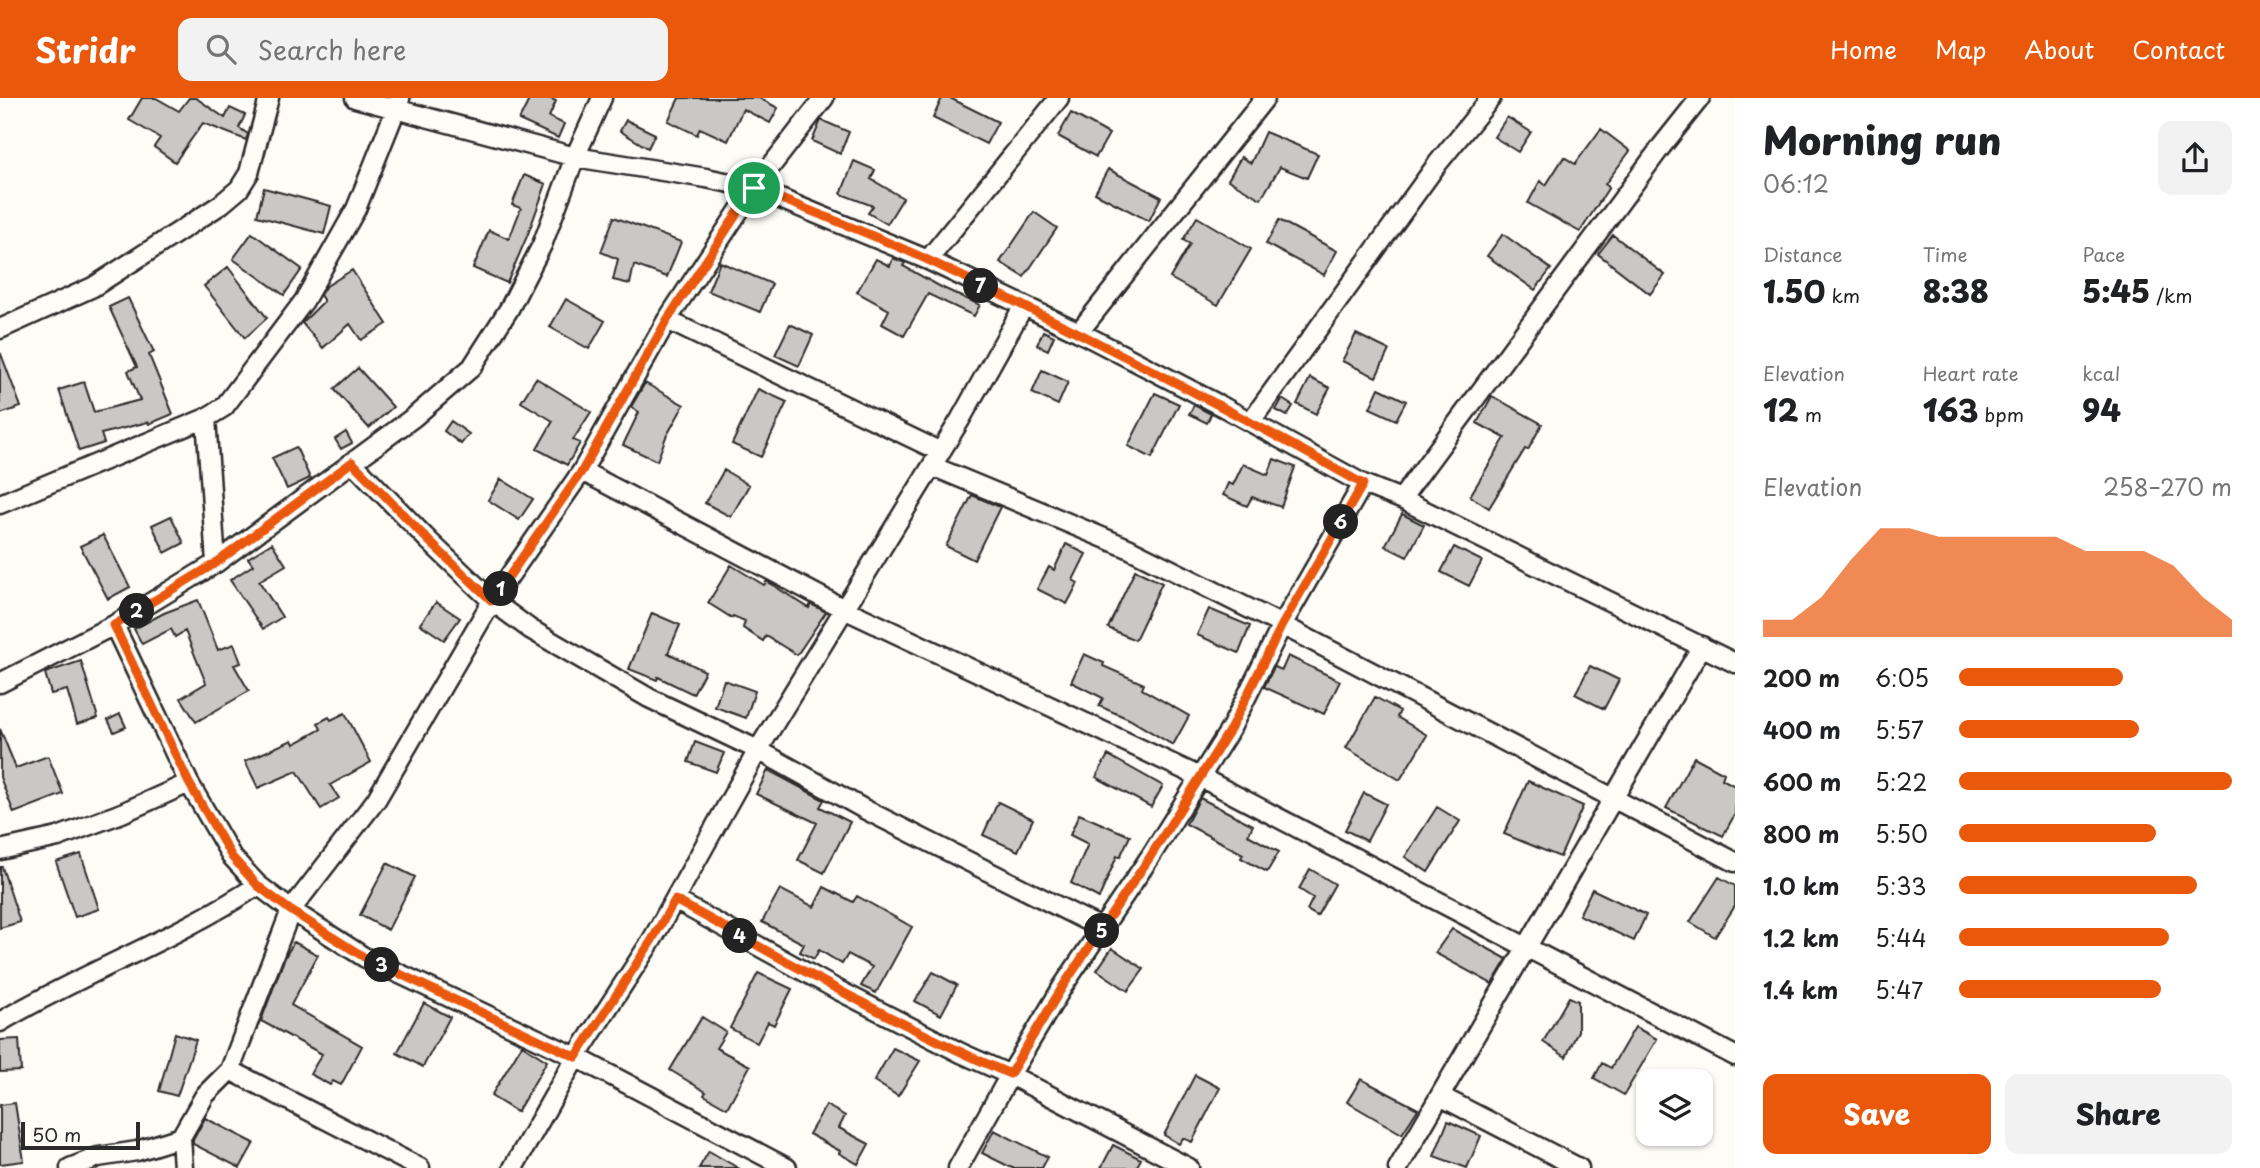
<!DOCTYPE html>
<meta charset="utf-8">
<style>
:root{--surface:#fff;--page:#f2f2f2;--text:#202124;--muted:#757577;--accent:#ea580c}
body{margin:0;font-family:"Playpen Sans",sans-serif;background:var(--page);color:var(--text);height:100vh;display:flex;flex-direction:column;font-size:26px;white-space:nowrap}
*{box-sizing:border-box;margin:0}
p{font-size:23px;color:var(--muted)}
.icon{flex:none;width:38px;height:38px;fill:none;stroke:currentColor;stroke-width:2;stroke-linecap:round;stroke-linejoin:round}
.map{position:relative;flex:1;overflow:hidden}
.details{display:flex;flex-direction:column;background:var(--surface);width:525px}
.details>*{flex:none}
.buttons{position:absolute;left:1636px;top:971px;display:grid;gap:14px}
.buttons a{display:grid;place-items:center;width:77px;height:77px;border-radius:14px;background:var(--surface);box-shadow:0 2px 5px #0004;font-size:35px}
.scale{position:absolute;left:21px;bottom:18px;width:119px;box-sizing:border-box;padding-left:7px;border:4px solid #2b2b2b;border-top:0;font-size:19px;line-height:24px;white-space:nowrap;color:#2b2b2b;-webkit-text-stroke:5px #fdfcf7;paint-order:stroke}
.pin{position:absolute;display:grid;place-items:center;width:60px;height:60px;color:#fff;margin:-30px;border:4px solid #fff;border-radius:50%;box-shadow:0 2px 7px #0007}
.km{position:absolute;width:35px;height:35px;margin:-18px;border-radius:50%;background:#222;color:#fff;font-size:19px;line-height:35px;text-align:center}
.round{display:grid;place-items:center;flex:none;width:74px;height:74px;border-radius:14px;background:var(--page)}
.summary{display:flex;align-items:center;justify-content:space-between;height:119px;padding:0 28px}
h1{font-size:38px;font-weight:800;line-height:52px}
.stats{display:grid;grid-template-columns:repeat(3,1fr);gap:10px;height:119px;padding:7px 28px}
.stats div{display:grid;align-content:center}
.stats b{font-size:30px;font-weight:800}
.stats small{font-size:19px;font-weight:400}
.stats p{font-size:19px}
.chart{height:196px;padding:14px 28px}
.chart p{display:flex;justify-content:space-between}
.chart svg{width:100%;height:126px;margin-top:7px;fill:var(--accent);opacity:.7}
.action{display:flex;gap:14px;margin-top:auto;padding:14px 28px}
.action a{flex:1;height:80px;border-radius:14px;background:var(--accent);color:#fff;font-size:28px;font-weight:800;line-height:80px;text-align:center}
.action a+a{background:var(--page);color:var(--text)}
ul{padding:0 28px;list-style:none;font-size:23px}
li{display:grid;grid-template-columns:112px 84px 1fr;align-items:center;height:52px}
li i{height:18px;border-radius:9px;background:var(--accent)}
header{display:flex;align-items:center;gap:42px;box-sizing:border-box;height:98px;padding:0 35px;background:var(--accent);color:#fff}
header strong{font-size:33px}
nav{display:flex;gap:38px;margin-inline-start:auto;font-size:24px}
.search{width:490px;height:63px;background:var(--page);display:flex;align-items:center;gap:18px;box-sizing:border-box;padding:0 24px;border-radius:14px;color:var(--muted);font-size:26px}
main{display:flex;flex:1;min-height:0}
.map>svg:first-child{display:block}
</style>
<header>
<strong>Stridr</strong>
<div class="search"><svg class="icon" aria-label="search" viewBox="0 0 24 24"><circle cx="10" cy="10" r="6"/><path d="M15 15l6 6"/></svg>Search here</div>
<nav><a>Home</a><a>Map</a><a>About</a><a>Contact</a></nav>
</header>
<main>
<div class="map">
<svg width="1735" height="1070" viewBox="0 0 1735 1070">
<rect width="100%" height="100%" fill="#fdfcf7"/>
<filter id="ink" filterUnits="userSpaceOnUse"><feTurbulence type="fractalNoise" baseFrequency=".0143" numOctaves="2"/><feDisplacementMap in="SourceGraphic" scale="14" xChannelSelector="R" yChannelSelector="G"/><feConvolveMatrix kernelMatrix="1 2 1 2 8 2 1 2 1" color-interpolation-filters="sRGB"/></filter>
<g filter="url(#ink)">
<path fill="#c9c8c4" stroke="#2b2b2b" stroke-width="2" d="M 142,0 L 156,0 L 179,13 L 189,0 L 196,0 L 225,20 L 230,10 L 245,17 L 239,30 L 248,36 L 246,42 L 203,25 L 175,64 L 154,49 L 160,40 L 129,22 Z
M 530,0 L 549,0 L 556,3 L 549,19 L 564,26 L 558,40 L 519,22 Z
M 679,0 L 759,0 L 778,10 L 770,25 L 743,11 L 728,43 L 700,30 L 697,37 L 668,23 Z
M 942,0 L 950,0 L 998,24 L 986,46 L 933,20 Z
M 1071,15 L 1109,36 L 1096,59 L 1058,38 Z
M 1507,19 L 1531,34 L 1518,54 L 1494,39 Z
M 626,22 L 655,36 L 648,50 L 620,33 Z
M 821,22 L 849,34 L 840,56 L 812,43 Z
M 1601,31 L 1630,53 L 1605,86 L 1609,89 L 1580,134 L 1528,105 L 1540,83 L 1546,87 L 1564,59 L 1575,66 Z
M 1265,34 L 1318,56 L 1307,80 L 1280,69 L 1261,101 L 1228,82 L 1241,59 L 1251,65 Z
M 854,63 L 875,72 L 871,81 L 903,100 L 887,126 L 868,115 L 873,108 L 841,96 Z
M 1108,71 L 1161,99 L 1149,123 L 1095,95 Z
M 524,77 L 546,86 L 528,136 L 507,185 L 473,170 L 489,132 L 509,141 L 521,110 L 512,107 Z
M 264,90 L 331,108 L 324,136 L 257,118 Z
M 1034,114 L 1057,130 L 1024,179 L 1000,164 Z
M 614,119 L 681,144 L 667,179 L 634,167 L 630,186 L 613,182 L 618,161 L 601,154 Z
M 1197,119 L 1251,151 L 1218,207 L 1170,180 L 1190,146 L 1183,142 Z
M 1279,122 L 1337,153 L 1324,177 L 1266,146 Z
M 252,135 L 302,171 L 284,197 L 233,161 Z
M 1503,136 L 1551,171 L 1535,192 L 1487,158 Z
M 1613,137 L 1665,177 L 1650,196 L 1598,156 Z
M 893,160 L 905,165 L 903,168 L 941,189 L 980,207 L 974,218 L 928,196 L 904,238 L 882,226 L 889,212 L 857,194 L 876,161 L 890,168 Z
M 720,164 L 772,186 L 760,214 L 708,193 Z
M 228,169 L 267,220 L 245,240 L 204,188 Z
M 352,172 L 387,226 L 361,242 L 350,226 L 323,250 L 302,225 L 324,203 L 320,197 L 325,189 Z
M 128,200 L 154,254 L 149,257 L 173,316 L 149,326 L 148,324 L 101,336 L 104,345 L 79,353 L 59,292 L 84,284 L 94,314 L 140,302 L 128,273 L 137,269 L 109,209 Z
M 566,201 L 605,223 L 589,251 L 550,229 Z
M 790,226 L 813,237 L 799,268 L 775,257 Z
M 1043,233 L 1054,238 L 1048,252 L 1037,247 Z
M 1356,236 L 1389,252 L 1376,279 L 1342,263 Z
M 1,256 L 21,309 L 0,316 L 0,257 Z
M 358,270 L 393,309 L 369,330 L 334,291 Z
M 1042,272 L 1068,284 L 1058,307 L 1032,295 Z
M 536,280 L 591,314 L 573,342 L 580,345 L 567,367 L 537,351 L 553,323 L 521,304 Z
M 1310,280 L 1330,290 L 1316,316 L 1297,306 Z
M 645,285 L 684,307 L 666,339 L 657,363 L 623,347 L 639,314 L 631,309 Z
M 1379,290 L 1406,303 L 1396,322 L 1370,310 Z
M 758,291 L 787,304 L 761,359 L 732,346 Z
M 1155,295 L 1179,306 L 1152,360 L 1128,348 Z
M 1492,298 L 1542,326 L 1528,352 L 1525,351 L 1489,410 L 1470,398 L 1505,340 L 1477,325 Z
M 1282,301 L 1293,308 L 1287,318 L 1276,312 Z
M 1194,307 L 1211,316 L 1207,325 L 1189,316 Z
M 451,323 L 469,336 L 461,346 L 444,333 Z
M 346,334 L 352,345 L 341,351 L 335,341 Z
M 296,349 L 310,380 L 287,391 L 272,360 Z
M 1274,361 L 1295,369 L 1281,409 L 1252,399 L 1247,408 L 1223,397 L 1228,385 L 1233,387 L 1243,366 L 1268,377 Z
M 724,372 L 749,387 L 731,419 L 705,405 Z
M 501,381 L 533,401 L 519,422 L 488,402 Z
M 972,397 L 1000,409 L 974,462 L 946,448 Z
M 1402,416 L 1424,427 L 1407,459 L 1385,448 Z
M 171,418 L 184,445 L 165,455 L 152,427 Z
M 103,437 L 130,489 L 108,501 L 80,448 Z
M 272,445 L 286,467 L 259,483 L 282,519 L 263,531 L 230,482 L 253,467 L 248,460 Z
M 1066,446 L 1086,456 L 1073,482 L 1078,485 L 1067,506 L 1037,491 L 1049,469 L 1054,472 Z
M 1454,449 L 1482,463 L 1469,488 L 1441,474 Z
M 731,467 L 764,487 L 767,483 L 771,486 L 809,510 L 811,506 L 826,514 L 797,557 L 766,538 L 763,543 L 743,530 L 745,523 L 733,518 L 732,520 L 708,505 Z
M 1135,472 L 1162,485 L 1135,542 L 1108,530 Z
M 198,502 L 218,552 L 234,546 L 241,565 L 234,567 L 249,593 L 196,624 L 181,600 L 206,585 L 185,533 L 175,539 L 171,531 L 142,546 L 134,531 L 164,515 Z
M 436,504 L 460,520 L 444,542 L 420,526 Z
M 1209,511 L 1250,528 L 1239,555 L 1197,537 Z
M 652,515 L 680,527 L 668,555 L 705,573 L 693,596 L 658,579 L 657,582 L 629,571 Z
M 1084,556 L 1104,565 L 1103,568 L 1144,586 L 1142,591 L 1189,618 L 1173,647 L 1129,621 L 1099,608 L 1103,600 L 1071,584 Z
M 1288,558 L 1340,583 L 1324,616 L 1264,589 L 1274,569 L 1282,572 Z
M 81,563 L 98,620 L 77,626 L 67,592 L 51,596 L 45,575 Z
M 1590,568 L 1619,582 L 1604,611 L 1575,596 Z
M 724,582 L 755,593 L 746,620 L 715,609 Z
M 1375,599 L 1400,613 L 1397,619 L 1427,637 L 1400,682 L 1346,650 Z
M 345,615 L 371,664 L 330,687 L 339,700 L 321,711 L 297,673 L 258,690 L 245,663 L 292,642 L 294,646 L 321,631 L 318,625 L 329,619 L 331,622 Z
M 120,616 L 126,629 L 114,634 L 108,622 Z
M 0,631 L 16,670 L 48,658 L 63,696 L 14,715 L 0,679 Z
M 695,644 L 724,655 L 716,674 L 688,664 Z
M 1108,657 L 1163,688 L 1151,709 L 1096,679 Z
M 1694,659 L 1724,675 L 1722,681 L 1735,688 L 1735,716 L 1723,738 L 1666,710 Z
M 768,672 L 824,702 L 820,709 L 850,724 L 824,775 L 798,762 L 817,725 L 756,696 Z
M 1528,683 L 1583,708 L 1560,759 L 1504,736 Z
M 1364,695 L 1386,706 L 1367,743 L 1345,732 Z
M 1200,700 L 1253,727 L 1248,737 L 1279,754 L 1267,774 L 1241,760 L 1243,756 L 1186,726 Z
M 998,704 L 1033,721 L 1018,753 L 983,737 Z
M 1437,709 L 1460,723 L 1428,774 L 1405,759 Z
M 1079,716 L 1130,738 L 1120,759 L 1117,758 L 1099,800 L 1071,785 L 1088,746 L 1070,737 Z
M 81,756 L 99,811 L 75,819 L 56,764 Z
M 387,765 L 415,779 L 388,832 L 360,817 Z
M 0,769 L 2,769 L 20,824 L 0,830 Z
M 1310,771 L 1335,786 L 1317,818 L 1307,812 L 1313,800 L 1299,791 Z
M 1719,779 L 1735,788 L 1735,808 L 1715,839 L 1690,824 Z
M 824,789 L 853,804 L 857,798 L 912,829 L 876,895 L 861,888 L 872,869 L 848,856 L 842,866 L 819,852 L 814,861 L 800,854 L 804,846 L 762,824 L 780,791 L 814,809 Z
M 1592,791 L 1646,817 L 1634,843 L 1579,817 Z
M 1452,831 L 1507,861 L 1492,886 L 1435,855 Z
M 294,844 L 318,857 L 291,907 L 362,948 L 341,987 L 333,983 L 330,987 L 310,976 L 322,956 L 261,923 L 285,859 Z
M 1112,850 L 1144,871 L 1128,893 L 1097,872 Z
M 933,874 L 957,887 L 941,917 L 915,903 Z
M 758,875 L 792,891 L 774,927 L 768,924 L 757,945 L 730,930 Z
M 1569,899 L 1578,903 L 1578,933 L 1566,959 L 1543,944 Z
M 424,905 L 450,919 L 423,969 L 397,955 Z
M 702,919 L 726,934 L 716,950 L 750,968 L 727,1010 L 704,997 L 706,994 L 670,972 Z
M 1635,929 L 1657,941 L 1624,997 L 1594,980 L 1602,965 L 1611,970 Z
M 175,935 L 196,942 L 177,998 L 159,993 Z
M 19,941 L 21,973 L 0,974 L 0,942 Z
M 522,947 L 547,963 L 517,1014 L 491,998 Z
M 893,950 L 920,963 L 898,998 L 874,983 Z
M 1195,977 L 1220,990 L 1192,1044 L 1183,1040 L 1179,1046 L 1164,1037 Z
M 1361,981 L 1418,1011 L 1402,1036 L 1347,1004 Z
M 15,1005 L 24,1063 L 0,1066 L 0,1007 Z
M 826,1007 L 845,1018 L 839,1030 L 869,1046 L 858,1066 L 839,1055 L 840,1053 L 809,1036 Z
M 205,1020 L 254,1045 L 240,1070 L 193,1046 L 193,1042 Z
M 1448,1023 L 1481,1038 L 1467,1070 L 1434,1058 Z
M 994,1032 L 1048,1059 L 1042,1070 L 1012,1070 L 982,1055 Z
M 1113,1047 L 1141,1061 L 1136,1070 L 1101,1070 Z
M 709,1053 L 738,1070 L 699,1070 Z"/>
<g fill="none" stroke-linecap="round" stroke-linejoin="round">
<defs>
<path id="minor" d="M 355,0 L 575,59 L 706,80 L 754,90 L 928,162 L 1079,234 L 1225,310 L 1363,386 L 1401,401 L 1735,565
M 824,0 L 754,90 L 667,222 L 582,373 L 492,503 L 530,531 L 649,600 L 758,652 L 864,711 L 1103,831
M 928,162 L 1059,0
M 667,222 L 941,354
M 0,231 L 93,189 L 220,107 L 239,91 L 249,75 L 269,0
M 1079,234 L 1265,0
M 206,320 L 216,465
M 1251,323 L 1438,65 L 1491,0
M 932,368 L 1128,450 L 1282,527 L 1735,764
M 582,373 L 844,511 L 1200,679 L 1735,958
M 1401,401 L 1661,49 L 1700,0
M 0,406 L 206,320 L 224,309 L 304,203 L 356,111 L 400,1
M 114,527 L 189,685 L 232,759 L 258,787 L 291,812 L 364,859 L 576,959 L 787,1070
M 0,585 L 114,527 L 216,465 L 414,319 L 472,269 L 509,211 L 542,147 L 575,59 L 602,0
M 0,752 L 58,739 L 122,715 L 189,685
M 675,802 L 836,891 L 961,955 L 1010,977 L 1189,1070
M 0,924 C 84,874 177,841 258,787
M 230,972 L 420,1070
M 1440,998 L 1579,1070
M 70,1070 L 98,1059 L 137,1053 L 181,1039
M 183,1070 L 181,1039 L 205,997 L 230,972 L 291,812 L 376,702 L 492,503 L 429,443 L 352,364
M 513,1070 L 576,959 L 652,842 L 758,652 L 960,322 L 1023,209
M 958,1070 L 1010,977 L 1063,888 L 1150,759 L 1231,630 L 1282,527 L 1363,386
M 1398,1070 L 1702,548"/>
</defs>
<use href="#minor" stroke="#2b2b2b" stroke-width="23"/>
<use href="#minor" stroke="#fdfcf7" stroke-width="18"/>
</g>
</g>
<g fill="none" stroke-linecap="round" stroke-linejoin="round" filter="url(#ink)">
<defs>
<path id="route" d="M 754,90 C 812,114 873,136 930,163 C 1077,232 1222,307 1363,386 L 1282,527 L 1231,630 L 1150,759 L 1063,888 L 1010,976 C 894,926 785,862 675,802 L 652,842 L 576,959 L 364,859 L 290,812 L 258,788 L 232,759 L 189,685 L 114,527 L 216,465 L 352,364 L 429,443 L 492,503 L 582,373 L 667,222 Z"/>
</defs>
<use href="#route" stroke="#fff" stroke-width="14"/>
<use href="#route" stroke="#ea580c" stroke-width="9"/>
</g>
</svg>
<div class="buttons">
<a><svg class="icon" aria-label="layers" viewBox="0 0 24 24"><path d="M12 4l9 5-9 5-9-5zM3 14l9 5 9-5"/></svg></a>
</div>
<div class="scale">50 m</div>
<div class="pin" style="left:754px;top:90px;background:#1e9e55"><svg class="icon" aria-label="arrive" viewBox="0 0 24 24"><path d="M6 21V4h12l-3 4 3 4H6"/></svg></div>
<b class="km" style="left:501px;top:491px">1</b>
<b class="km" style="left:137px;top:513px">2</b>
<b class="km" style="left:382px;top:867px">3</b>
<b class="km" style="left:740px;top:838px">4</b>
<b class="km" style="left:1102px;top:833px">5</b>
<b class="km" style="left:1341px;top:424px">6</b>
<b class="km" style="left:981px;top:188px">7</b>
</div>
<section class="details">
<div class="summary"><div><h1>Morning run</h1><p>06:12</p></div><a class="round"><svg class="icon" aria-label="share" viewBox="0 0 24 24"><path d="M12 15V3M7 8l5-5 5 5M5 13v7h14v-7"/></svg></a></div>
<div class="stats">
<div><p>Distance</p><b>1.50<small> km</small></b></div>
<div><p>Time</p><b>8:38</b></div>
<div><p>Pace</p><b>5:45<small> /km</small></b></div>
</div>
<div class="stats">
<div><p>Elevation</p><b>12<small> m</small></b></div>
<div><p>Heart rate</p><b>163<small> bpm</small></b></div>
<div><p>kcal</p><b>94</b></div>
</div>
<div class="chart"><p><span>Elevation</span>258–270 m</p>
<svg viewBox="0 0 160 44" preserveAspectRatio="none"><path d="M0 44V38L10 38L20 30L30 17L40 6L50 6L60 9L70 9L80 9L90 9L100 9L110 14L120 14L130 14L140 19L150 30L160 38V44z"/></svg>
</div>
<ul>
<li><b>200 m</b>6:05<i style="width:60%"></i></li>
<li><b>400 m</b>5:57<i style="width:66%"></i></li>
<li><b>600 m</b>5:22<i style="width:100%"></i></li>
<li><b>800 m</b>5:50<i style="width:72%"></i></li>
<li><b>1.0 km</b>5:33<i style="width:87%"></i></li>
<li><b>1.2 km</b>5:44<i style="width:77%"></i></li>
<li><b>1.4 km</b>5:47<i style="width:74%"></i></li>
</ul>
<div class="action"><a>Save</a><a>Share</a></div>
</section>
</main>
